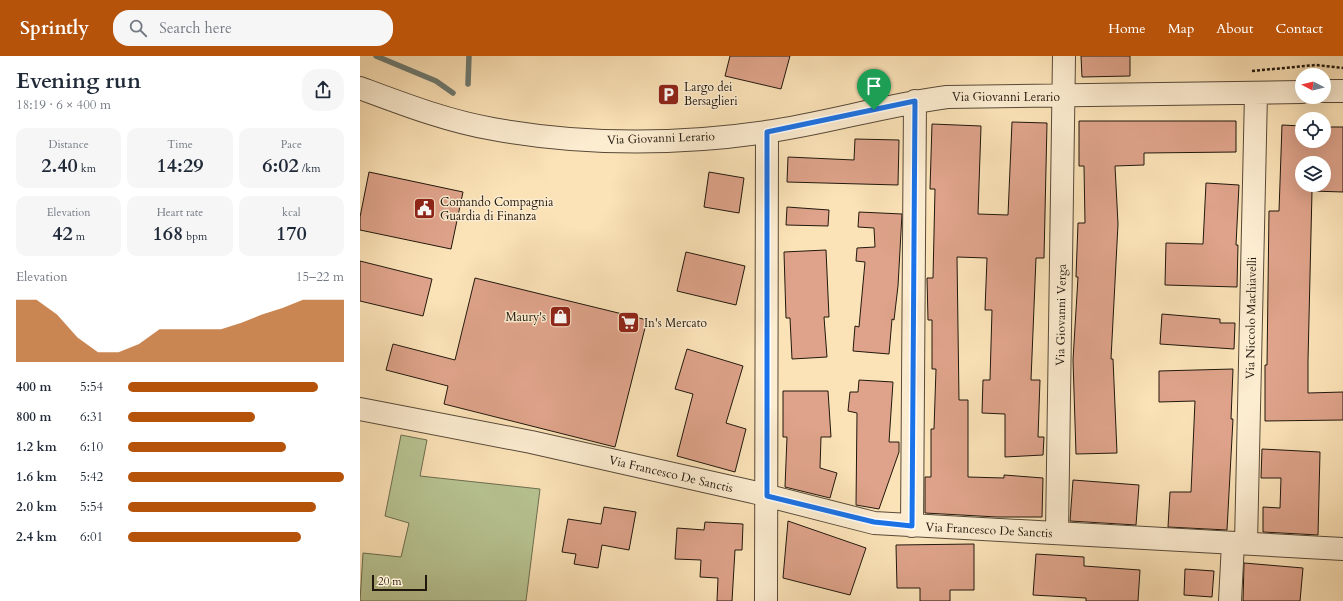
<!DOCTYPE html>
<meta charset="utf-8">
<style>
:root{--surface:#fff;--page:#f6f6f7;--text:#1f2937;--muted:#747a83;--accent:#b45309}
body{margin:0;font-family:Cardo,serif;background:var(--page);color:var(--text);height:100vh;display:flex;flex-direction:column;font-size:15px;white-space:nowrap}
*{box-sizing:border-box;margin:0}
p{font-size:13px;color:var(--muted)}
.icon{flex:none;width:22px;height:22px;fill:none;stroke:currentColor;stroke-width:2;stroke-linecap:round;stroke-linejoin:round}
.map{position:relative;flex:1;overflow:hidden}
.sheet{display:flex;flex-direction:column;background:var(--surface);width:360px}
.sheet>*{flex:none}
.needle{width:26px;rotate:277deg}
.controls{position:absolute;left:935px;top:12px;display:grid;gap:8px}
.controls a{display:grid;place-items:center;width:36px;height:36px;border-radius:50%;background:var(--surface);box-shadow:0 4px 16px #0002;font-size:20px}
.scale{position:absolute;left:12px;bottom:10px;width:55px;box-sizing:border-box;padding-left:4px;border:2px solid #21180d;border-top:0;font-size:11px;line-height:14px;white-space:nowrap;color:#21180d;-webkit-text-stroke:3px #fcecd0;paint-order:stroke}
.pin{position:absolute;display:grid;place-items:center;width:34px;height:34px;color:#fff;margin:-41px -17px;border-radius:50% 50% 50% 0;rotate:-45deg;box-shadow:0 0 4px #0007}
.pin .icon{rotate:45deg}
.round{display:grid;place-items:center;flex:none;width:42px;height:42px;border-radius:16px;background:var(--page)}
.summary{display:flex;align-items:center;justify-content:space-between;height:68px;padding:0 16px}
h1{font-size:22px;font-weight:600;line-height:30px}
.figures{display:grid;grid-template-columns:repeat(3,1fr);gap:6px;height:68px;padding:4px 16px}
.figures div{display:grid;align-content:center;border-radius:10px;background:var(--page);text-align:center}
.figures b{font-size:20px;font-weight:600}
.figures small{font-size:11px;font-weight:400}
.figures p{font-size:11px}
.chart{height:112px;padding:8px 16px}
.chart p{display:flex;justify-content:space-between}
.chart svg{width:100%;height:72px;margin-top:4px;fill:var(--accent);opacity:.7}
ul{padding:0 16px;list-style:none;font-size:13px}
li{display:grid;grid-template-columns:64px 48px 1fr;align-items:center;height:30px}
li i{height:10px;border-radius:5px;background:var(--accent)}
header{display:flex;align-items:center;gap:24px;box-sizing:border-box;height:56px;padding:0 20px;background:var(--accent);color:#fff}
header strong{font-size:19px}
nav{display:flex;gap:22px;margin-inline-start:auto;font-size:14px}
.search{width:280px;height:36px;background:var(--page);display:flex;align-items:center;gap:10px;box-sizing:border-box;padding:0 14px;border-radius:16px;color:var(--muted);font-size:15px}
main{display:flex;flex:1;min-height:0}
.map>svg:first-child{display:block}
</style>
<header>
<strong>Sprintly</strong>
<div class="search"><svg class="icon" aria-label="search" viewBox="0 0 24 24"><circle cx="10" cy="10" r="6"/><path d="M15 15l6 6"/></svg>Search here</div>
<nav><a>Home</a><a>Map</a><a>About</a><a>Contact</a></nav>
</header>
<main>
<section class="sheet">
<div class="summary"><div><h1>Evening run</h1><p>18:19 · 6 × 400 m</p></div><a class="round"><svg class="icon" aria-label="share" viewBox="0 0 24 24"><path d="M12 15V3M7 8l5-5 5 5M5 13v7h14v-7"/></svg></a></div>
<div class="figures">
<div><p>Distance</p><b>2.40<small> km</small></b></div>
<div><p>Time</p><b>14:29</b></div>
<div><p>Pace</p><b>6:02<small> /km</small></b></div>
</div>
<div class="figures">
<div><p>Elevation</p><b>42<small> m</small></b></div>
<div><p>Heart rate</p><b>168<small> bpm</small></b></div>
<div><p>kcal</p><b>170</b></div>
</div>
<div class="chart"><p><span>Elevation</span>15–22 m</p>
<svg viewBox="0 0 160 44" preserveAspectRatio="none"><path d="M0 44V6L10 6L20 15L30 29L40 38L50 38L60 33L70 24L80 24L90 24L100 24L110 20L120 15L130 11L140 6L150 6L160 6V44z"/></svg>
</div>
<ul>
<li><b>400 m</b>5:54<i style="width:88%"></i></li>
<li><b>800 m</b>6:31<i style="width:59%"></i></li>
<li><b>1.2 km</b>6:10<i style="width:73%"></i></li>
<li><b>1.6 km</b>5:42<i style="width:100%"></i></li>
<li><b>2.0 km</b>5:54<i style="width:87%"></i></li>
<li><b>2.4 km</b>6:01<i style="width:80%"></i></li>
</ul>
</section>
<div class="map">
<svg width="983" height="545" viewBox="0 0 983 545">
<rect width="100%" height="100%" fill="#fbe2b7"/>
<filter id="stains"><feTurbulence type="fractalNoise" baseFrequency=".005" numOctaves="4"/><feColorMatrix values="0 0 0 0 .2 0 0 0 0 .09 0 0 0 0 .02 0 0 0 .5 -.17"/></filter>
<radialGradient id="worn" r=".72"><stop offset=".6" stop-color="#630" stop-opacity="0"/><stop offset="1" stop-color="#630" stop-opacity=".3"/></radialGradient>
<path fill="#b8c493" stroke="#6c6e50" d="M 41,379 L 67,384 L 60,420 L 180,433 L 166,545 L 0,545 L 3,497 L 41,501 L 49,467 L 25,460 Z"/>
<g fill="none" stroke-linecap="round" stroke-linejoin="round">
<path stroke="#6d7a72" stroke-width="5.5" d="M 16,0 L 76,25 L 93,37
M 108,28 L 109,0"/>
</g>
<path fill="#dea38a" stroke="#21180d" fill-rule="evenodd" d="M 370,0 L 430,0 L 421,33 L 365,20 Z
M 721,0 L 770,0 L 770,20 L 722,21 Z
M 719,65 L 876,65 L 876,96 L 784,97 L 784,109 L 755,110 L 758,168 L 751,303 L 753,303 L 757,397 L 716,398 L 713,304 L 718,221 L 716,221 L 718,167 L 725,167 L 724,110 L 719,110 Z
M 652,66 L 687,67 L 684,202 L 676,202 L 671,324 L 680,324 L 678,381 L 684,381 L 683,399 L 645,401 L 645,358 L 622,357 L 623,324 L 630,324 L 632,254 L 625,254 L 627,202 L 597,201 L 599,344 L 608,344 L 608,421 L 644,422 L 644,419 L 683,422 L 682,461 L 637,461 L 565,457 L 565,421 L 571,421 L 571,373 L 574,373 L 576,313 L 572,313 L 572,264 L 568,264 L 567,222 L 573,222 L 575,133 L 570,133 L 572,68 L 621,70 L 618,158 L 648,159 Z
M 922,69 L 942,70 L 942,85 L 964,85 L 964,71 L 983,71 L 983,136 L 952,135 L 948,305 L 948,337 L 983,336 L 983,364 L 905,365 L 905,309 L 907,309 L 909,155 L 919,155 ZM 942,107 L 964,107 L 964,129 L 942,129 Z
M 495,83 L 539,84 L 538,129 L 427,126 L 428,101 L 494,104 Z
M 9,116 L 103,136 L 91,193 L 0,174 L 0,161 Z
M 349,116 L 384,122 L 379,157 L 344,151 Z
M 846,127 L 879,129 L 876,189 L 878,189 L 877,231 L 805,229 L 806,187 L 843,188 Z
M 427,151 L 469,154 L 468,170 L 426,169 Z
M 499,156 L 542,158 L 538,230 L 534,264 L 532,263 L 529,298 L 493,295 L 495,270 L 499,271 L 505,206 L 496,205 L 497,192 L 515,191 L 514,172 L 498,171 Z
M 466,194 L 469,261 L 464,261 L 467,301 L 432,303 L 430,262 L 426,262 L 424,196 Z
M 326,196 L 385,210 L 376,249 L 317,235 Z
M 0,205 L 72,223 L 63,260 L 0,245 Z
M 115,222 L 287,264 L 255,391 L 84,348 L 88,330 L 26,314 L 33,288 L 95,304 Z
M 802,258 L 860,263 L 860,267 L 875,267 L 874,293 L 800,288 Z
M 327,293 L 383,310 L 366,367 L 386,373 L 375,416 L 317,400 L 333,338 L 315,333 Z
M 873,313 L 871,363 L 873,363 L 867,474 L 808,471 L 810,436 L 831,436 L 835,345 L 799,346 L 799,315 Z
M 499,324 L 533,326 L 529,386 L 539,386 L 539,396 L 519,453 L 496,449 L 497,357 L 488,355 L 490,336 L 498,336 Z
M 423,335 L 468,335 L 471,381 L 461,381 L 460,412 L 477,417 L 470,442 L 425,431 L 427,381 L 423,381 Z
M 902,393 L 960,396 L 958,479 L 903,476 L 903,451 L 920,452 L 921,422 L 901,422 Z
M 713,424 L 779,429 L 776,469 L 710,465 Z
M 244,451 L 276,456 L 269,494 L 242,489 L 238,512 L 214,508 L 216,498 L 202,496 L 208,463 L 241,468 Z
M 428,465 L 506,492 L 490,539 L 423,522 Z
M 345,466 L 383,468 L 382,494 L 375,494 L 372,545 L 357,545 L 358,522 L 340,521 L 341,504 L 315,503 L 317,472 L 344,474 Z
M 614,488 L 614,534 L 590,534 L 590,545 L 560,545 L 560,532 L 537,532 L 536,489 Z
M 676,498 L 724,501 L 724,510 L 780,514 L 778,545 L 726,545 L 726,542 L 673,539 Z
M 884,507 L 943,512 L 940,545 L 883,545 Z
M 825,513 L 854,515 L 852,541 L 824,539 Z"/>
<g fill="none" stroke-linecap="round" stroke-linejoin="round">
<defs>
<path id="minor" d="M 0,32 C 43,48 87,65 133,73 C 222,89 316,89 406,76 C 467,67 526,49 587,41 L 942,36
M 964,35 L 983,35
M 0,353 L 171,386 L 393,436 L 514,467 L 983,493
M 552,470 L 555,45
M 697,477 L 704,0
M 886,487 L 896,37
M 406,545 L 407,76
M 870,545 L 873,487"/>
</defs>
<use href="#minor" stroke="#584a38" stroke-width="24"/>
<path stroke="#21180d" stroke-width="2.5" stroke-dasharray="3 2" stroke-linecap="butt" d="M 892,15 L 956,9 L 983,12"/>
<use href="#minor" stroke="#fcecd0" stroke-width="22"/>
</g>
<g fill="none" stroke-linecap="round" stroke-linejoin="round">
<defs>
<path id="route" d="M 555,45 L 552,470 L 514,466 L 407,440 L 407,76 Z"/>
</defs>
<use href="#route" stroke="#fff" stroke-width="8"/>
<use href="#route" stroke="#1a73e8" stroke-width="5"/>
</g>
<defs>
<symbol id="parking-square" viewBox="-11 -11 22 22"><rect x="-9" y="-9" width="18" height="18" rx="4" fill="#8f2418" stroke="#fcecd0"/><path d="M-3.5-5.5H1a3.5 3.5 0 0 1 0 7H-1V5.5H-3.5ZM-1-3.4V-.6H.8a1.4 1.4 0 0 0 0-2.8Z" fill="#fff"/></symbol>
<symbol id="civic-square" viewBox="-11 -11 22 22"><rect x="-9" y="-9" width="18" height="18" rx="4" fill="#8f2418" stroke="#fcecd0"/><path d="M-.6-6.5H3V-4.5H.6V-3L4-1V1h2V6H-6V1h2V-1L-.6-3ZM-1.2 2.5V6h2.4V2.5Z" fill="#fff"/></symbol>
<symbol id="shop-square" viewBox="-11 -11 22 22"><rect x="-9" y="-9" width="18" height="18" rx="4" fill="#8f2418" stroke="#fcecd0"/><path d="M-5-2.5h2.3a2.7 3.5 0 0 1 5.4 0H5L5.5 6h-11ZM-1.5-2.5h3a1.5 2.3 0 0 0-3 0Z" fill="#fff"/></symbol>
<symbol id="supermarket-square" viewBox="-11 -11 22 22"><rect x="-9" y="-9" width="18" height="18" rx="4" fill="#8f2418" stroke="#fcecd0"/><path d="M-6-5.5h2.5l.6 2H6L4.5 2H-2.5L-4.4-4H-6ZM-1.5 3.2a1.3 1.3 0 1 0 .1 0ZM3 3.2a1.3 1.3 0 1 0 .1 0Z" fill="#fff"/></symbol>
</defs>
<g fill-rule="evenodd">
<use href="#parking-square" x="296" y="26" width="25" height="25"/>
<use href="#civic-square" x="52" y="140" width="25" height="25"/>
<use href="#shop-square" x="188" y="248" width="25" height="25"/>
<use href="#supermarket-square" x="256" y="254" width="25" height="25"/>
</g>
<g text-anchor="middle" stroke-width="3" stroke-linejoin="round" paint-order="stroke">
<g font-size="12" fill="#21180d" stroke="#fcecd0" text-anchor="start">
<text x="324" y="35">Largo dei<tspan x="324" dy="14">Bersaglieri</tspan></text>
<text x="80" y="150">Comando Compagnia<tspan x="80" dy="14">Guardia di Finanza</tspan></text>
<text x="186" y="265" text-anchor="end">Maury's</text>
<text x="284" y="271">In's Mercato</text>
</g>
<g font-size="12" fill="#21180d" stroke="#fcecd0">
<text x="646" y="45">Via Giovanni Lerario</text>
<text transform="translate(301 82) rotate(-2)" y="4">Via Giovanni Lerario</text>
<text transform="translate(701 259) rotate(-89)" y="4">Via Giovanni Verga</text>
<text transform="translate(891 262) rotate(-89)" y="4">Via Niccolo Machiavelli</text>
<text transform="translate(311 418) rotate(13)" y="4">Via Francesco De Sanctis</text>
<text transform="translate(629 474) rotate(3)" y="4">Via Francesco De Sanctis</text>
</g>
</g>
<rect width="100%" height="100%" filter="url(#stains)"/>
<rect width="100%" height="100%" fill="url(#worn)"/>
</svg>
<div class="controls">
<a><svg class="needle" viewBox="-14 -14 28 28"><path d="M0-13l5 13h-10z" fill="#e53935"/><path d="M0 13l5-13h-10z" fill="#747a83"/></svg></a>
<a><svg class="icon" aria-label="locate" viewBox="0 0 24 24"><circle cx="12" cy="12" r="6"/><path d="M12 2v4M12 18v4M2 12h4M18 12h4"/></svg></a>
<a><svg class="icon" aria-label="layers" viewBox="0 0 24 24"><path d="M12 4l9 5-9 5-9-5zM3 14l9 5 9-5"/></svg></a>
</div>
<div class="scale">20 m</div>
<div class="pin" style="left:514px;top:54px;background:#1e9e55"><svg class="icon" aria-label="arrive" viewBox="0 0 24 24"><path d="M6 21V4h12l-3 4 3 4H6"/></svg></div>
</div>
</main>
